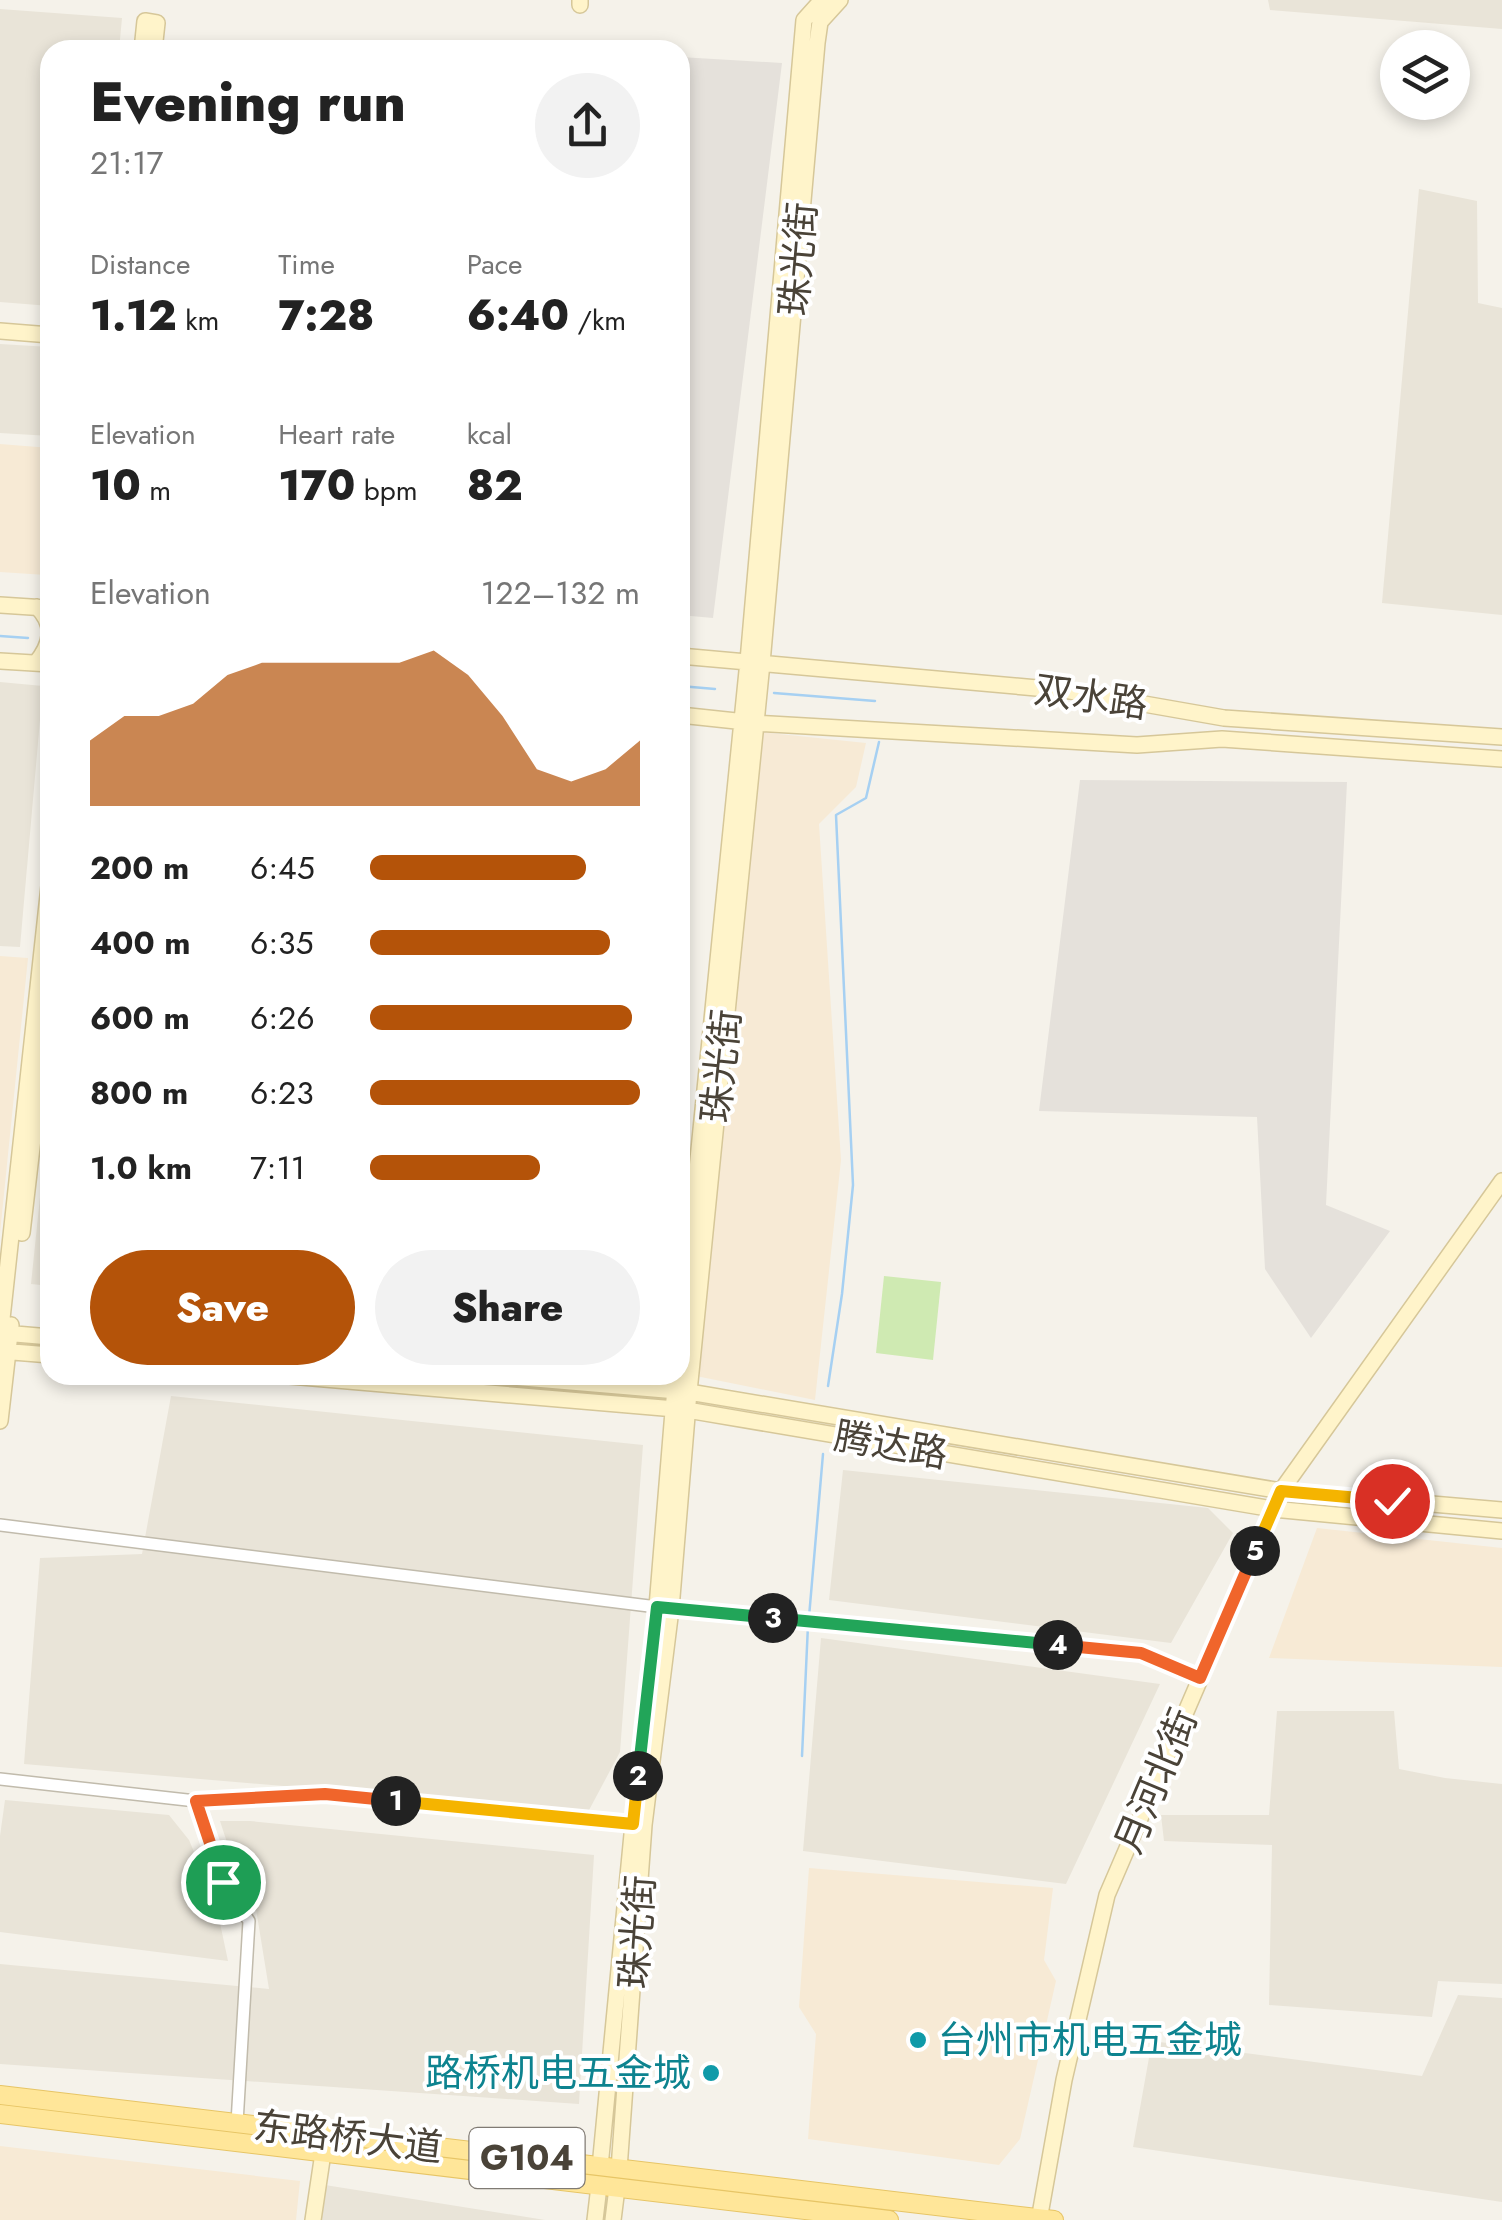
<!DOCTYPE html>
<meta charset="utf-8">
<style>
:root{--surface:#fff;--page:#f2f2f2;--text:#222;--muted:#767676;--accent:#b45309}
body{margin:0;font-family:Jost,"Noto Sans SC",sans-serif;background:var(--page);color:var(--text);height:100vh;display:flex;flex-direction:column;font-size:38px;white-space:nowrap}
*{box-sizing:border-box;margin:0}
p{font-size:32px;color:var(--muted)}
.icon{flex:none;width:55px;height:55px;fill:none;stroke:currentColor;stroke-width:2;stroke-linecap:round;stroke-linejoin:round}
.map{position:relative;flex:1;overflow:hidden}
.drawer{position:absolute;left:40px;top:40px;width:650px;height:1345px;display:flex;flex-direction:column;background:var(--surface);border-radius:30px;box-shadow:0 5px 15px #0003}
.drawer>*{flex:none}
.buttons{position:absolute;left:1380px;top:30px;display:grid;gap:20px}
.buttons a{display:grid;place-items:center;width:90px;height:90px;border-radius:50%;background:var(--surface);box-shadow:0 5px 15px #0003;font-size:50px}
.pin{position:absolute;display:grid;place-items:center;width:85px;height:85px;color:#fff;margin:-42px;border:5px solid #fff;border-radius:50%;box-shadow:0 2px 10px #0007}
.km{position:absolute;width:50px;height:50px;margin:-25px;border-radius:50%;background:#222;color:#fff;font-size:28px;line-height:50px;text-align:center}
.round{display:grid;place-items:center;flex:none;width:105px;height:105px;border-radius:52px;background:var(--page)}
.headline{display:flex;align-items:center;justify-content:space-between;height:170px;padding:0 50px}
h1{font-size:55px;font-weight:800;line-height:75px}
.figures{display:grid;grid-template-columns:repeat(3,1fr);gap:15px;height:170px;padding:10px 50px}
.figures div{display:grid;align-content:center}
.figures b{font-size:42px;font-weight:800}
.figures small{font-size:28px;font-weight:400}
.figures p{font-size:28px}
.chart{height:280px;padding:20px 50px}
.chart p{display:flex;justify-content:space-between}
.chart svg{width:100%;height:180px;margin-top:10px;fill:var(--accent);opacity:.7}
.action{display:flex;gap:20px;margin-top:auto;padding:20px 50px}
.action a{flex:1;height:115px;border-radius:60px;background:var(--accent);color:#fff;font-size:40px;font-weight:800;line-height:115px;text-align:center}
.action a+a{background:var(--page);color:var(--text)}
ul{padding:0 50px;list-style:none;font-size:32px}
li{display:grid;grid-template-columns:160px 120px 1fr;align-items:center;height:75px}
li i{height:25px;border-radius:12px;background:var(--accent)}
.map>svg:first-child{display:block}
</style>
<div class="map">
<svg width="1502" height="2220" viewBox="0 0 1502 2220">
<rect width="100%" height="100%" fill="#f5f2ea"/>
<path fill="#e9e4d8" d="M 1268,0 L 1502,0 L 1502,29 L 1270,10 Z
M 0,9 L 122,18 L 119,50 L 50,50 L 50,306 L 0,302 Z
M 165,43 L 286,50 L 164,50 Z
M 1419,189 L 1477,201 L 1478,303 L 1502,308 L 1502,615 L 1382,603 Z
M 0,344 L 50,347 L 50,436 L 0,433 Z
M 0,682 L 43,686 L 20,947 L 0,946 Z
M 50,1101 L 50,1286 L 31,1284 Z
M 171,1396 L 643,1445 L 620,1752 L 588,1812 L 24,1764 L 40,1558 L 142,1554 Z
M 843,1470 L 1208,1508 L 1233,1533 L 1171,1643 L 829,1600 Z
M 821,1638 L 1160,1684 L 1066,1884 L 803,1851 Z
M 1277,1711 L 1394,1711 L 1399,1769 L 1445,1778 L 1502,1784 L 1502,1984 L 1438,1981 L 1432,2017 L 1269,2005 L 1272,1845 L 1164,1841 L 1161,1815 L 1269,1815 Z
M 5,1800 L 169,1815 L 189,1840 L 216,1904 L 228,1961 L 0,1932 L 0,1836 Z
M 220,1821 L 250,1821 L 594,1855 L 579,2104 L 0,2064 L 0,1964 L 269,1989 L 256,1909 L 235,1867 Z
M 1458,1995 L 1502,1998 L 1502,2202 L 1133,2147 L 1152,2041 L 1422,2076 Z
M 325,2185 L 545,2220 L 321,2220 Z"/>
<path fill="#f7ead5" d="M 0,444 L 50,448 L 50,572 L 46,575 L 0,572 Z
M 760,732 L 866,743 L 856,787 L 819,824 L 841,1160 L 815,1400 L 691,1375 Z
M 0,956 L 28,958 L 0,1233 Z
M 1317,1528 L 1502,1548 L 1502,1667 L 1269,1658 Z
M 809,1868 L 1053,1888 L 1044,1960 L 1056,1981 L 1020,2139 L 999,2165 L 808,2139 L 816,2034 L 799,2007 Z
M 0,2146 L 300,2181 L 296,2220 L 0,2220 Z"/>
<path fill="#e5e1db" d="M 680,57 L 782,63 L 713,618 L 680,615 Z
M 1080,780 L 1347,782 L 1326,1205 L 1390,1231 L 1311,1338 L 1265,1269 L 1257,1117 L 1039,1111 Z"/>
<path fill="#cfeab2" d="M 884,1276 L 941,1282 L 933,1360 L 876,1353 Z"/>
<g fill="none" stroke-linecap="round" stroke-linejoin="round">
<path stroke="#a6d0f2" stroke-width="2.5" d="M 0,636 L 28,638
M 680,686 L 715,689
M 774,693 L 875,701
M 828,1386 L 842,1294 L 853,1185 L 836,815 L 866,798 L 879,742
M 809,1617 L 823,1454
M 802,1756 L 808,1625"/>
<defs>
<path id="street" d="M 0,1525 L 657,1607 L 1141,1653 L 1200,1678
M 0,1779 L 196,1801 L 325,1794 L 633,1824
M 196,1801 L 223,1882 L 249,1921 L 237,2123"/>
<path id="secondary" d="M 580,5 L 580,0
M 142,50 L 145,21 L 157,23 L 154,50
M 0,331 L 50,335
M 0,605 L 46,608
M 680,656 L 1070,691 L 1224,718 L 1502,737
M 0,661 L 50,664
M 36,663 C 51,644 56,626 37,607
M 680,715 L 755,723 L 1137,745 L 1222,739 L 1502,759
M 22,1233 L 50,993
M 4,1333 L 50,1337
M 0,1337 L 50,877
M 680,1339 L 748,661 L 804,20 L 822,0
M 0,1351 L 50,1355
M 278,1375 L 687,1410 L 1273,1509 L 1502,1531
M 489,1375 L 689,1392 L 1281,1491 L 1502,1510
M 0,1421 L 11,1325
M 600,2167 L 633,1824 L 657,1607 L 676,1375
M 619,2169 L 644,1825 L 671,1609 L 689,1392 L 762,663 L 817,43 L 820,22 L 840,0
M 313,2220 L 323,2153
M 595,2220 L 599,2186
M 613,2220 L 617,2188
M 1039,2220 L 1064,2080 L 1107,1895 L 1281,1491 L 1502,1181"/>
<path id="primary" d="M 0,2095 L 1054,2220
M 0,2114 L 889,2220"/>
</defs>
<use href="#street" stroke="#c1bbac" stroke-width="14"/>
<use href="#secondary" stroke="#d6c799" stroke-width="18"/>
<use href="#primary" stroke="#e7c566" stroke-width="20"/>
<use href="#street" stroke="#fff" stroke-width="11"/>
<use href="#secondary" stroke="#fff4ca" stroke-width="15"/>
<use href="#primary" stroke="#ffe699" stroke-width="18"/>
</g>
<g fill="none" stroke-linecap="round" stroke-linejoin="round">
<defs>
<path id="split-1" d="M 223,1882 L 196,1801 L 325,1794 L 396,1801"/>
<path id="split-2" d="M 396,1801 L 633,1824 L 638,1776"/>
<path id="split-3" d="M 638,1776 L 657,1607 L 773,1618"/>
<path id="split-4" d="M 773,1618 L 1058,1645"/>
<path id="split-5" d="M 1058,1645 L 1141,1653 L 1200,1678 L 1255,1551"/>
<path id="split-6" d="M 1255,1551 L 1281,1491 L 1392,1501"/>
</defs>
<use href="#split-1" stroke="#fff" stroke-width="20"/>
<use href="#split-2" stroke="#fff" stroke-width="20"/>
<use href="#split-3" stroke="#fff" stroke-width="20"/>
<use href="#split-4" stroke="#fff" stroke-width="20"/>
<use href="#split-5" stroke="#fff" stroke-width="20"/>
<use href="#split-6" stroke="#fff" stroke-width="20"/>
<use href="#split-1" stroke="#f0652b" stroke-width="12"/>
<use href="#split-2" stroke="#f5b400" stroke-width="12"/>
<use href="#split-3" stroke="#22a559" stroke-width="12"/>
<use href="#split-4" stroke="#22a559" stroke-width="12"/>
<use href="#split-5" stroke="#f0652b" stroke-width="12"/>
<use href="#split-6" stroke="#f5b400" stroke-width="12"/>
</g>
<g fill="#0f9aa8" stroke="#fff" stroke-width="4">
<circle cx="918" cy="2040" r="10"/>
<circle cx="711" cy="2073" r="10"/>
</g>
<g text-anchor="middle" stroke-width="8" stroke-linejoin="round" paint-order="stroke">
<rect fill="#fff" stroke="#807b74" stroke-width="2.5" x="469.5" y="2128" width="115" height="60" rx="8"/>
<g font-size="35" font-weight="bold" fill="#4a4338">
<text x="527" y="2170">G104</text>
</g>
<g font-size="38" fill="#4a4338" stroke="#fff">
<text transform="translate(798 259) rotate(-85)" y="13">珠光街</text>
<text transform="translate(1091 697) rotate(8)" y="13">双水路</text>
<text transform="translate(721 1066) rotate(-84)" y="13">珠光街</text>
<text transform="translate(891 1445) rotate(10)" y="13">腾达路</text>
<text transform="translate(1156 1781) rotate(-67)" y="13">月河北街</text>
<text transform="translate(637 1932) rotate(-86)" y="13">珠光街</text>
<text transform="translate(348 2137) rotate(7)" y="13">东路桥大道</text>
</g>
<g font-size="38" fill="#0d838f" stroke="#fff" text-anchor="start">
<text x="938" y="2053">台州市机电五金城</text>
<text x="691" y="2086" text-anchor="end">路桥机电五金城</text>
</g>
</g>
</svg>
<div class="buttons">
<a><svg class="icon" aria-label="layers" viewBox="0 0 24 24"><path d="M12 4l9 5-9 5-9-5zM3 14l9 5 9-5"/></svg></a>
</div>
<div class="pin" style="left:223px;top:1882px;background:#1e9e55"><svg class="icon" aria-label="arrive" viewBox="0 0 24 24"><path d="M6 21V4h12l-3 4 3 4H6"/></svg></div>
<div class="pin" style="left:1392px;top:1501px;background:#d93025"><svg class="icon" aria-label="check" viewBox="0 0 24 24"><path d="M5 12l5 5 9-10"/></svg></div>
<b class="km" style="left:396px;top:1801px">1</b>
<b class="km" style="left:638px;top:1776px">2</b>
<b class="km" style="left:773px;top:1618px">3</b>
<b class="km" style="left:1058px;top:1645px">4</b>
<b class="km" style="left:1255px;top:1551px">5</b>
<section class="drawer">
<div class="headline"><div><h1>Evening run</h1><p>21:17</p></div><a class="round"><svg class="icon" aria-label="share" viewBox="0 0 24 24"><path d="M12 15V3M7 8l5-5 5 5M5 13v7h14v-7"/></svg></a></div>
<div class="figures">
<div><p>Distance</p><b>1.12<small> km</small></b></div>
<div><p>Time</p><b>7:28</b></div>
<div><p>Pace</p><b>6:40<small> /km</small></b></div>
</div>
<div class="figures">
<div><p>Elevation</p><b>10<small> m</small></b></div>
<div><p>Heart rate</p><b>170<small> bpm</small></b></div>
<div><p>kcal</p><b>82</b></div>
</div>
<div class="chart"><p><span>Elevation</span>122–132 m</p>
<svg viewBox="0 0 160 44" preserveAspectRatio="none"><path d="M0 44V28L10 22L20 22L30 19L40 12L50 9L60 9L70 9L80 9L90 9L100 6L110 12L120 22L130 35L140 38L150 35L160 28V44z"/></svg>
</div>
<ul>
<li><b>200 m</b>6:45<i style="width:80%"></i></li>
<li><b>400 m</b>6:35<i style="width:89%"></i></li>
<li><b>600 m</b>6:26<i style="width:97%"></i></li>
<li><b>800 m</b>6:23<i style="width:100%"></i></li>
<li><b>1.0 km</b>7:11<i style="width:63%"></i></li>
</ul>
<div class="action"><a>Save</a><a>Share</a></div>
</section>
</div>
